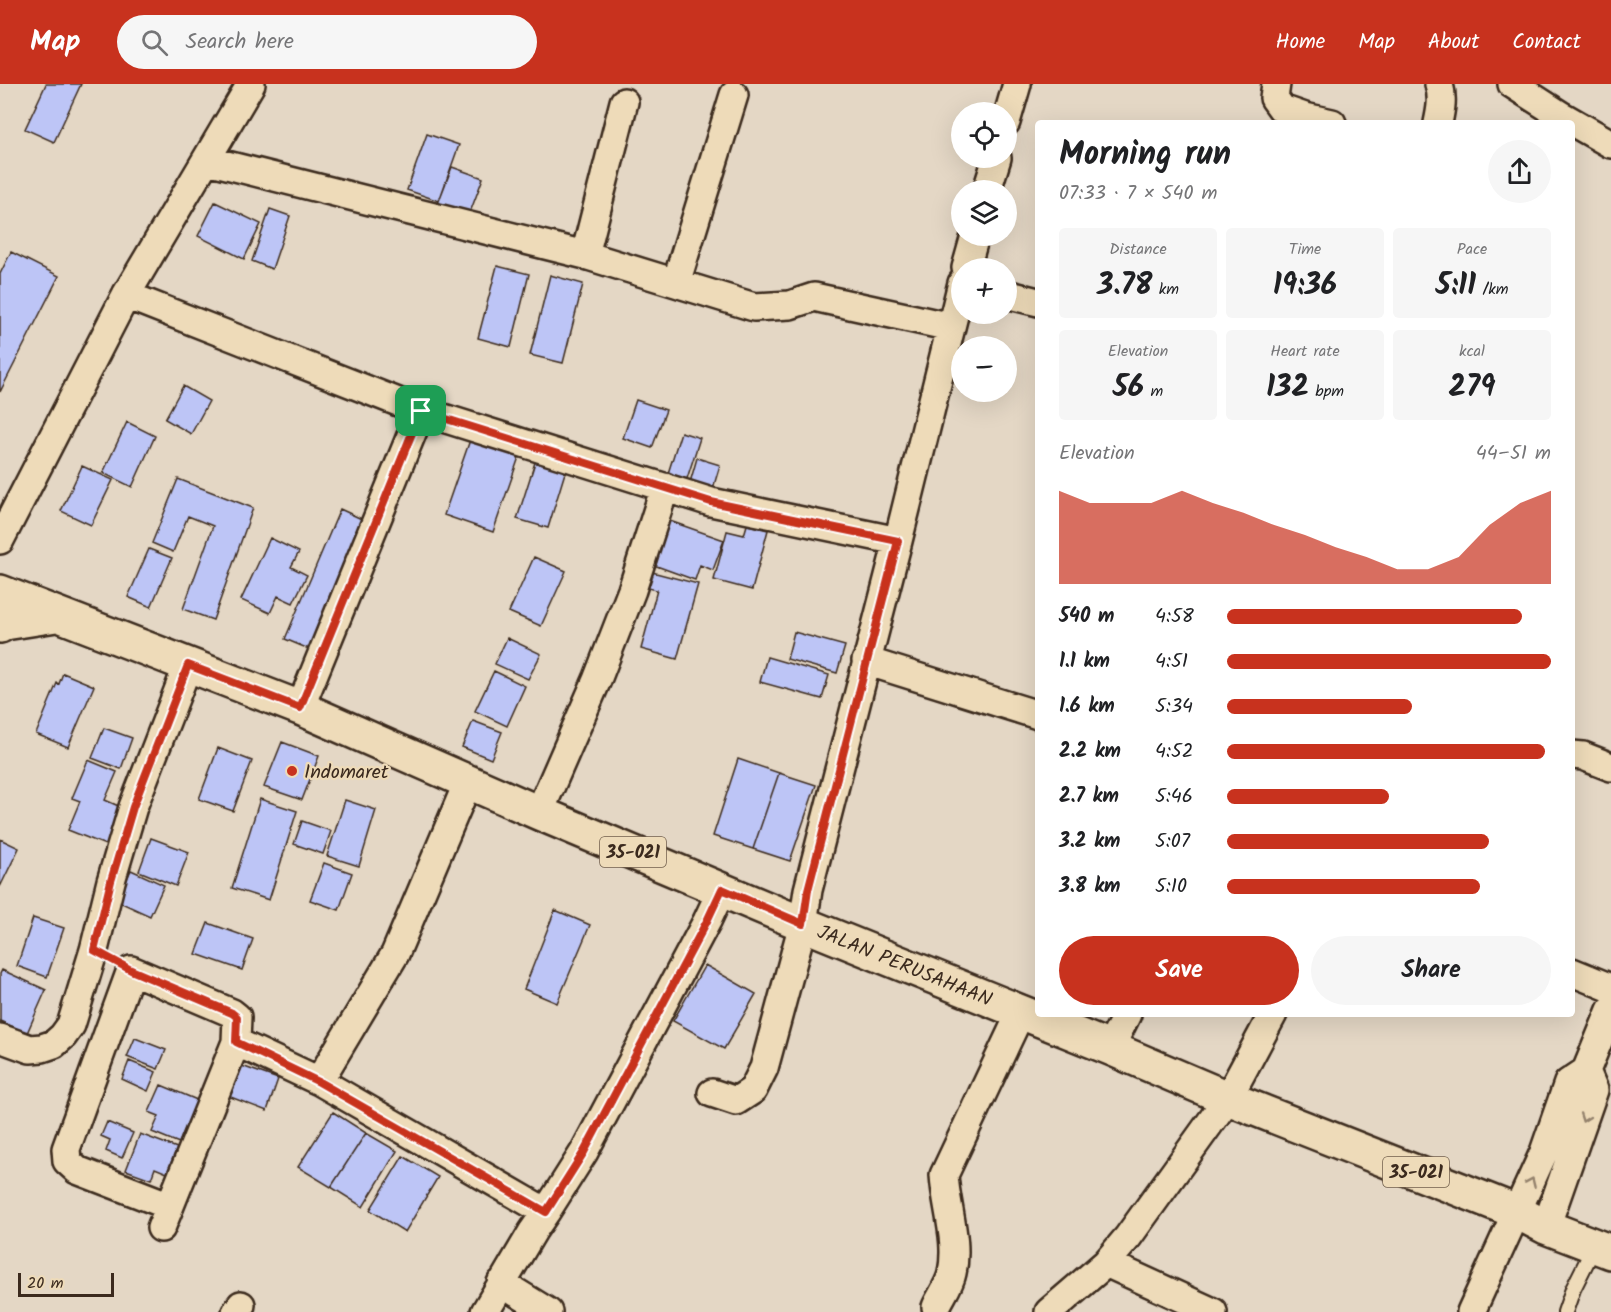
<!DOCTYPE html>
<meta charset="utf-8">
<style>
:root{--surface:#fff;--page:#f6f6f6;--text:#202124;--muted:#757577;--accent:#c8321e}
body{margin:0;font-family:Kalam,sans-serif;background:var(--page);color:var(--text);height:100vh;display:flex;flex-direction:column;font-size:22px;white-space:nowrap}
*{box-sizing:border-box;margin:0}
p{font-size:20px;color:var(--muted)}
.icon{flex:none;width:33px;height:33px;fill:none;stroke:currentColor;stroke-width:2;stroke-linecap:round;stroke-linejoin:round}
.map{position:relative;flex:1;overflow:hidden}
.side{position:absolute;left:1035px;top:36px;width:540px;height:897px;display:flex;flex-direction:column;background:var(--surface);border-radius:6px;box-shadow:0 6px 24px #0002}
.side>*{flex:none}
.tools{position:absolute;left:951px;top:18px;display:grid;gap:12px}
.tools a{display:grid;place-items:center;width:66px;height:66px;border-radius:50%;background:var(--surface);box-shadow:0 6px 24px #0002;font-size:30px}
.scale{position:absolute;left:18px;bottom:15px;width:96px;box-sizing:border-box;padding-left:6px;border:3px solid #3b2a1e;border-top:0;font-size:16px;line-height:21px;white-space:nowrap;color:#3b2a1e;-webkit-text-stroke:4px #eedbb9;paint-order:stroke}
.pin{position:absolute;display:grid;place-items:center;width:51px;height:51px;color:#fff;margin:-26px;border-radius:12px;box-shadow:0 3px 9px #0006}
.round{display:grid;place-items:center;flex:none;width:63px;height:63px;border-radius:32px;background:var(--page)}
.head{display:flex;align-items:center;justify-content:space-between;height:102px;padding:0 24px}
h1{font-size:33px;font-weight:600;line-height:45px}
.stats{display:grid;grid-template-columns:repeat(3,1fr);gap:9px;height:102px;padding:6px 24px}
.stats div{display:grid;align-content:center;border-radius:6px;background:var(--page);text-align:center}
.stats b{font-size:30px;font-weight:600}
.stats small{font-size:16px;font-weight:400}
.stats p{font-size:16px}
.chart{height:168px;padding:12px 24px}
.chart p{display:flex;justify-content:space-between}
.chart svg{width:100%;height:108px;margin-top:6px;fill:var(--accent);opacity:.7}
.action{display:flex;gap:12px;margin-top:auto;padding:12px 24px}
.action a{flex:1;height:69px;border-radius:36px;background:var(--accent);color:#fff;font-size:24px;font-weight:600;line-height:69px;text-align:center}
.action a+a{background:var(--page);color:var(--text)}
ul{padding:0 24px;list-style:none;font-size:20px}
li{display:grid;grid-template-columns:96px 72px 1fr;align-items:center;height:45px}
li i{height:15px;border-radius:8px;background:var(--accent)}
header{display:flex;align-items:center;gap:36px;box-sizing:border-box;height:84px;padding:0 30px;background:var(--accent);color:#fff}
header strong{font-size:28px}
nav{display:flex;gap:33px;margin-inline-start:auto;font-size:21px}
.search{width:420px;height:54px;background:var(--page);display:flex;align-items:center;gap:15px;box-sizing:border-box;padding:0 21px;border-radius:33px;color:var(--muted);font-size:22px}
.map>svg:first-child{display:block}
</style>
<header>
<strong>Map</strong>
<div class="search"><svg class="icon" aria-label="search" viewBox="0 0 24 24"><circle cx="10" cy="10" r="6"/><path d="M15 15l6 6"/></svg>Search here</div>
<nav><a>Home</a><a>Map</a><a>About</a><a>Contact</a></nav>
</header>
<div class="map">
<svg width="1611" height="1228" viewBox="0 0 1611 1228">
<rect width="100%" height="100%" fill="#e4d7c5"/>
<filter id="ink" filterUnits="userSpaceOnUse"><feTurbulence type="fractalNoise" baseFrequency=".0167" numOctaves="2"/><feDisplacementMap in="SourceGraphic" scale="12" xChannelSelector="R" yChannelSelector="G"/><feConvolveMatrix kernelMatrix="1 2 1 2 8 2 1 2 1" color-interpolation-filters="sRGB"/></filter>
<g filter="url(#ink)">
<path fill="#bdc5f6" stroke="#3b2a1e" stroke-width="1.5" d="M 46,0 L 81,0 L 54,58 L 25,45 Z
M 427,50 L 459,61 L 439,117 L 407,106 Z
M 452,83 L 483,94 L 466,139 L 435,127 Z
M 215,118 L 261,140 L 244,175 L 198,152 Z
M 270,125 L 290,132 L 272,185 L 252,177 Z
M 11,168 L 59,192 L 0,308 L 0,190 Z
M 497,182 L 529,190 L 511,263 L 478,254 Z
M 550,191 L 583,200 L 563,279 L 530,271 Z
M 183,302 L 209,317 L 191,350 L 165,335 Z
M 636,316 L 666,326 L 652,364 L 623,354 Z
M 127,338 L 155,352 L 132,403 L 103,389 Z
M 681,348 L 700,354 L 684,404 L 665,399 Z
M 470,356 L 519,373 L 493,448 L 444,431 Z
M 537,372 L 567,382 L 548,444 L 517,435 Z
M 697,374 L 720,381 L 712,408 L 687,409 Z
M 82,382 L 113,396 L 91,441 L 61,427 Z
M 178,395 L 253,424 L 213,536 L 183,525 L 213,442 L 188,432 L 173,468 L 152,459 Z
M 340,425 L 368,438 L 316,568 L 285,555 Z
M 667,436 L 724,456 L 713,486 L 700,481 L 695,496 L 651,480 Z
M 747,441 L 768,446 L 752,506 L 714,496 L 727,447 L 744,451 Z
M 270,454 L 299,468 L 291,483 L 307,491 L 293,519 L 278,512 L 270,529 L 241,516 Z
M 149,465 L 172,474 L 151,523 L 128,513 Z
M 534,473 L 566,487 L 541,542 L 509,528 Z
M 652,488 L 698,500 L 677,575 L 641,565 L 657,506 L 648,504 Z
M 794,548 L 845,562 L 837,589 L 787,575 Z
M 507,554 L 541,570 L 528,595 L 495,580 Z
M 767,573 L 829,591 L 822,615 L 760,598 Z
M 494,587 L 525,602 L 507,642 L 475,627 Z
M 63,589 L 94,602 L 68,663 L 36,650 L 57,599 L 59,600 Z
M 473,637 L 502,648 L 491,675 L 462,663 Z
M 104,644 L 132,654 L 121,685 L 92,674 Z
M 282,658 L 319,672 L 302,716 L 264,703 Z
M 218,664 L 252,677 L 233,727 L 199,715 Z
M 738,675 L 779,689 L 753,765 L 713,752 Z
M 88,676 L 117,688 L 105,716 L 123,724 L 108,762 L 68,746 L 80,717 L 72,714 Z
M 779,689 L 816,701 L 790,777 L 753,765 Z
M 260,715 L 297,727 L 269,816 L 232,804 Z
M 345,716 L 376,726 L 359,782 L 327,772 Z
M 302,737 L 331,747 L 323,770 L 294,760 Z
M 151,754 L 189,768 L 176,802 L 139,787 Z
M 0,755 L 19,764 L 0,803 Z
M 324,779 L 352,789 L 339,826 L 310,816 Z
M 131,786 L 164,801 L 150,832 L 117,817 Z
M 555,826 L 590,841 L 557,919 L 524,905 Z
M 33,834 L 64,844 L 47,893 L 17,882 Z
M 208,839 L 253,855 L 242,886 L 196,870 Z
M 705,881 L 756,910 L 724,965 L 673,937 Z
M 2,886 L 46,906 L 27,949 L 0,937 L 0,890 Z
M 135,954 L 166,966 L 158,985 L 127,973 Z
M 129,977 L 156,988 L 148,1007 L 122,995 Z
M 239,981 L 278,995 L 267,1027 L 228,1012 Z
M 161,1001 L 197,1016 L 179,1059 L 152,1048 L 159,1032 L 149,1028 Z
M 333,1028 L 366,1049 L 331,1103 L 298,1083 Z
M 107,1038 L 133,1049 L 122,1074 L 106,1067 L 110,1056 L 101,1052 Z
M 366,1049 L 397,1067 L 363,1123 L 331,1103 Z
M 140,1050 L 177,1064 L 167,1089 L 155,1084 L 151,1095 L 126,1086 Z
M 403,1072 L 438,1093 L 405,1148 L 370,1126 Z"/>
<g fill="none" stroke-linecap="round" stroke-linejoin="round">
<defs>
<path id="lane" d="M 1565,1228 L 1573,1205 L 1595,1161"/>
<path id="street" d="M 1276,0 L 1274,14 L 1282,25 L 1305,33 L 1332,39
M 1512,0 L 1562,32 L 1611,60
M 1006,38 L 1017,0
M 1438,39 C 1441,25 1443,14 1439,0
M 207,76 L 585,171 L 754,223 L 790,221 L 814,213 L 951,243
M 987,106 L 997,74
M 585,171 L 624,18
M 966,184 L 975,152
M 676,199 L 734,11
M 1006,210 L 1038,218
M 126,211 L 421,327 L 711,418 L 898,457
M 0,456 L 126,211 L 251,0
M 866,577 L 1038,631
M 300,624 L 421,327
M 1572,671 L 1583,672 L 1611,683
M 539,729 L 597,596 L 632,506 L 665,403
M 1572,888 L 1611,904
M 0,954 L 30,965 L 42,964 L 54,960 L 63,952 L 71,941 L 94,866 L 111,797 L 133,723 L 188,581
M 236,958 L 319,997 L 546,1128
M 1110,964 L 1127,930
M 319,997 L 395,870 L 468,698
M 712,1009 L 736,1017 L 753,1006 L 764,984 L 803,840 L 808,806 L 898,457 L 962,199
M 1546,1143 L 1594,1006 L 1586,987
M 161,1144 L 236,958 L 237,933 L 232,929 L 131,886 L 66,1065 L 67,1077 L 77,1086 L 170,1122
M 1106,1179 L 1213,1228
M 501,1199 L 548,1228
M 936,1223 C 941,1212 950,1200 952,1189 C 959,1156 946,1124 944,1091 L 1021,928
M 236,1228 L 241,1221
M 485,1228 L 533,1147 L 546,1128 L 584,1068 L 707,837 L 722,805
M 1049,1228 L 1106,1179 L 1128,1153 L 1228,1014 L 1273,930
M 1471,1228 L 1544,1068 L 1568,999 L 1586,987 L 1611,926"/>
<path id="primary" d="M 0,508 L 300,624 L 539,729 L 803,840 L 1110,964 L 1220,1011 L 1517,1128 L 1546,1143 L 1611,1168
M 0,542 L 5,539 L 56,531"/>
</defs>
<use href="#lane" stroke="#3b2a1e" stroke-width="18"/>
<use href="#street" stroke="#3b2a1e" stroke-width="32"/>
<use href="#primary" stroke="#3b2a1e" stroke-width="38"/>
<use href="#lane" stroke="#eedbb9" stroke-width="14"/>
<use href="#street" stroke="#eedbb9" stroke-width="27"/>
<use href="#primary" stroke="#eedbb9" stroke-width="33"/>
</g>
<defs><path id="oneway-chevron" d="M-2-3.5L2.5 0L-2 3.5" fill="none" stroke-width="1.6" stroke-linecap="round" stroke-linejoin="round" transform="scale(1.5)"/></defs>
<g stroke="#94826c">
<use href="#oneway-chevron" transform="translate(1584 1034) rotate(110)"/>
<use href="#oneway-chevron" transform="translate(1531 1098) rotate(-66)"/>
</g>
</g>
<g fill="none" stroke-linecap="round" stroke-linejoin="round" filter="url(#ink)">
<defs>
<path id="route" d="M 421,327 L 711,418 L 898,457 L 808,806 L 803,840 L 722,805 L 707,837 L 584,1068 L 546,1128 L 319,998 L 236,958 L 237,933 L 232,929 L 131,886 L 94,866 L 111,797 L 133,723 L 188,581 L 300,624 Z"/>
</defs>
<use href="#route" stroke="#fff" stroke-width="12"/>
<use href="#route" stroke="#c8321e" stroke-width="8"/>
</g>
<circle fill="#c8321e" stroke="#eedbb9" stroke-width="2" cx="292" cy="687" r="6"/>
<g text-anchor="middle" stroke-width="4.5" stroke-linejoin="round" paint-order="stroke">
<g fill="#eedbb9" stroke="#715f4c" stroke-width="1.5">
<rect x="600" y="753" width="66" height="30" rx="4.5"/>
<rect x="1383" y="1073" width="66" height="30" rx="4.5"/>
</g>
<g font-size="18" font-weight="bold" fill="#3b2a1e">
<text x="633" y="774">35-021</text>
<text x="1416" y="1094">35-021</text>
</g>
<g font-size="20" fill="#3b2a1e" stroke="#eedbb9" text-anchor="start">
<text x="304" y="694">Indomaret</text>
</g>
<g font-size="20" fill="#3b2a1e" stroke="#eedbb9">
<text transform="translate(905 881) rotate(22)" y="7">JALAN PERUSAHAAN</text>
</g>
</g>
</svg>
<div class="tools">
<a><svg class="icon" aria-label="locate" viewBox="0 0 24 24"><circle cx="12" cy="12" r="6"/><path d="M12 2v4M12 18v4M2 12h4M18 12h4"/></svg></a>
<a><svg class="icon" aria-label="layers" viewBox="0 0 24 24"><path d="M12 4l9 5-9 5-9-5zM3 14l9 5 9-5"/></svg></a>
<a>+</a>
<a>−</a>
</div>
<div class="scale">20 m</div>
<div class="pin" style="left:421px;top:327px;background:#1e9e55"><svg class="icon" aria-label="arrive" viewBox="0 0 24 24"><path d="M6 21V4h12l-3 4 3 4H6"/></svg></div>
<section class="side">
<div class="head"><div><h1>Morning run</h1><p>07:33 · 7 × 540 m</p></div><a class="round"><svg class="icon" aria-label="share" viewBox="0 0 24 24"><path d="M12 15V3M7 8l5-5 5 5M5 13v7h14v-7"/></svg></a></div>
<div class="stats">
<div><p>Distance</p><b>3.78<small> km</small></b></div>
<div><p>Time</p><b>19:36</b></div>
<div><p>Pace</p><b>5:11<small> /km</small></b></div>
</div>
<div class="stats">
<div><p>Elevation</p><b>56<small> m</small></b></div>
<div><p>Heart rate</p><b>132<small> bpm</small></b></div>
<div><p>kcal</p><b>279</b></div>
</div>
<div class="chart"><p><span>Elevation</span>44–51 m</p>
<svg viewBox="0 0 160 44" preserveAspectRatio="none"><path d="M0 44V6L10 11L20 11L30 11L40 6L50 11L60 15L70 20L80 24L90 29L100 33L110 38L120 38L130 33L140 20L150 11L160 6V44z"/></svg>
</div>
<ul>
<li><b>540 m</b>4:58<i style="width:91%"></i></li>
<li><b>1.1 km</b>4:51<i style="width:100%"></i></li>
<li><b>1.6 km</b>5:34<i style="width:57%"></i></li>
<li><b>2.2 km</b>4:52<i style="width:98%"></i></li>
<li><b>2.7 km</b>5:46<i style="width:50%"></i></li>
<li><b>3.2 km</b>5:07<i style="width:81%"></i></li>
<li><b>3.8 km</b>5:10<i style="width:78%"></i></li>
</ul>
<div class="action"><a>Save</a><a>Share</a></div>
</section>
</div>
